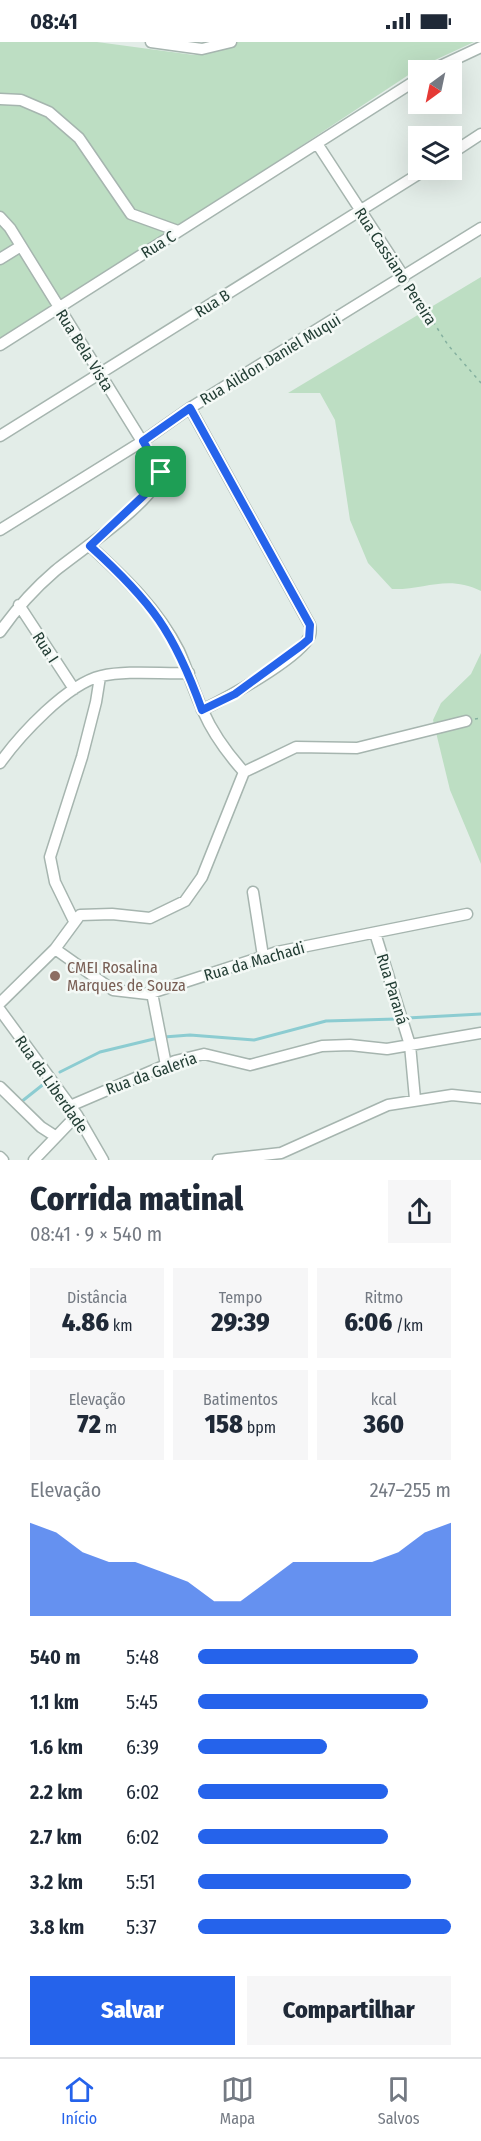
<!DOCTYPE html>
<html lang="pt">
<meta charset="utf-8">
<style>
:root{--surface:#fff;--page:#f6f6f7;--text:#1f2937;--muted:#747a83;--line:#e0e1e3;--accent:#2563eb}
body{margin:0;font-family:"Fira Sans Condensed",sans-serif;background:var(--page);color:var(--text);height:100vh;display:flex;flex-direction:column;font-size:22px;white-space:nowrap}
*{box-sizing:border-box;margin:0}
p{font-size:20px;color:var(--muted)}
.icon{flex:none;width:33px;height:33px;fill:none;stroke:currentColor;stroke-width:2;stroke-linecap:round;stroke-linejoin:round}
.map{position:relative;height:1118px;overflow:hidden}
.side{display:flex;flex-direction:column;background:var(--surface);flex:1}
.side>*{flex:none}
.needle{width:39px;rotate:213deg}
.tools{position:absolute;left:408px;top:18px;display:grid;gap:12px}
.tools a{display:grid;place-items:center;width:54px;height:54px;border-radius:0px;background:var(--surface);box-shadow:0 6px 24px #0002;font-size:30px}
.pin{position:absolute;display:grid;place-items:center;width:51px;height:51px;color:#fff;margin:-26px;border-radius:12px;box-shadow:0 3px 9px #0006}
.round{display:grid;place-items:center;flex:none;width:63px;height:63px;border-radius:0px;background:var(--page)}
.head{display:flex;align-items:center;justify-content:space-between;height:102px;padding:0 30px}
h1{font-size:33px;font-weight:800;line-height:45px}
.stats{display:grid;grid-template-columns:repeat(3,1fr);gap:9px;height:102px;padding:6px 30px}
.stats div{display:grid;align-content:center;border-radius:0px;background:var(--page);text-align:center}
.stats b{font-size:26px;font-weight:800}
.stats small{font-size:16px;font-weight:400}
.stats p{font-size:16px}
.chart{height:168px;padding:12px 30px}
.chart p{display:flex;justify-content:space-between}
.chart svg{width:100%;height:108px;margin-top:6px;fill:var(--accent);opacity:.7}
.button{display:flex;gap:12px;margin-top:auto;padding:12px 30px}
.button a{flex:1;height:69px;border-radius:0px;background:var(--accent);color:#fff;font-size:24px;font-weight:800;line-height:69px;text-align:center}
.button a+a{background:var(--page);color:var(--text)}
ul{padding:0 30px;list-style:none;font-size:20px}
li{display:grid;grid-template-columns:96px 72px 1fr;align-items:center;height:45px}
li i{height:15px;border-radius:8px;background:var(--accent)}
.status{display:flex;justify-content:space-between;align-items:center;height:42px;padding:0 30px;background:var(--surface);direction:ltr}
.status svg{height:16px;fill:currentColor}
.dock{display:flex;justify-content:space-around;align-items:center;height:84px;border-top:2px solid var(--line);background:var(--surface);font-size:16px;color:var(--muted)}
.dock a{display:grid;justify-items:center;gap:3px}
.dock .selected{color:var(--accent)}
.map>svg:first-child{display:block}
</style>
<div class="status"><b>08:41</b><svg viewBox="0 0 49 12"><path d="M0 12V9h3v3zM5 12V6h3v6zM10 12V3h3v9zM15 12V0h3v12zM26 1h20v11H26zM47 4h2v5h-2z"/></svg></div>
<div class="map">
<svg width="481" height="1118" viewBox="0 0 481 1118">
<rect width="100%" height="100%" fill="#e3ede8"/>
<path fill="#bddec3" d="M 0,0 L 97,0 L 194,13 L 232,0 L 474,0 L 422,24 L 92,242 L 89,239 L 33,279 L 0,297 Z
M 481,235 L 481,549 C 447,532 426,548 392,547 L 368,521 L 350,478 L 335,378 L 320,351 L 288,351 Z
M 481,611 L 481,822 L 450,748 L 433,678 L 441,661 L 471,632 Z"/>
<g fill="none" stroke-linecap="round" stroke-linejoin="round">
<path stroke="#8cccd1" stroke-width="3" d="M 407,976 L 481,972
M 164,995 L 190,993 L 254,998 L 326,979 L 396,977
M 60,1030 L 100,1010 L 158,996
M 21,1060 L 45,1041"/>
<defs>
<path id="minor" d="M 151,0 L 202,7 L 231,0
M 432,28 L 481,5
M 0,57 L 21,58 L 49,70 L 79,96 L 131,172 L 178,189
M 318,103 L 404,235
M 452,111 L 481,92
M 0,175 L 10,186 L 161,430 C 157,458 79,509 55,529 C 34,547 16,567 0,590
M 0,217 L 21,204
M 0,303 L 418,37
M 190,366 L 310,583 C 311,588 311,593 308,597 C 294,619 227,656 202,668
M 0,394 L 425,128
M 0,488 L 143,399 L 190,366 L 481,186
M 90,504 C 125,536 158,567 179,609 C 188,629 194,650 203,669 C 213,692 227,711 244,730
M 19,563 L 74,647
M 0,721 C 20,693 67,642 101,634 C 128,628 161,632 189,631
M 253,850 L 263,914
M 74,879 L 55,840 L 50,815 L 82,715 L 96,660 L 100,635
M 375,891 L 410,1003 L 415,1057
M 55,907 L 113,948 L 148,952 L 277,910 L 467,872
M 152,951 L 166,1023
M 0,961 L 55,907 L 80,873 L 112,872 L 150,876 L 185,859 L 202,835 L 244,730 L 296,705 L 357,706 L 466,679
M 0,968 L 77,1073 L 103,1118
M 0,1045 L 41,1085 L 55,1094
M 70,1064 L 175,1019 L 204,1012 L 250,1023 L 322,1004 L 350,1003 L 387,1007 L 481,991
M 0,1115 L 3,1118
M 34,1118 L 77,1073
M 218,1118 L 281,1111 L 388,1063 L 452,1053 L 481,1056"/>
</defs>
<use href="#minor" stroke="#a6b5af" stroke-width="13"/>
<path stroke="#84b09f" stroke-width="1.5" stroke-dasharray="3 4.5" stroke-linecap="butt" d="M 409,242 L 448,303 L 481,341
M 475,677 L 481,676"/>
<use href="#minor" stroke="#fff" stroke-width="10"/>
</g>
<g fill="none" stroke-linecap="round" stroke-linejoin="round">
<defs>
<path id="route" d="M 190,366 L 310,583 L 309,597 L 302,603 L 235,652 L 202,668 C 174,590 152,560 90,504 L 158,440 L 161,430 L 143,399 Z"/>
</defs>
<use href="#route" stroke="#fff" stroke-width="12"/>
<use href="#route" stroke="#2563eb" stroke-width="8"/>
</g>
<circle fill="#8d6e63" stroke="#f4f9f6" stroke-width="2" cx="55" cy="934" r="6"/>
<g text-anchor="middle" stroke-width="5" stroke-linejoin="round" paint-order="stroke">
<g font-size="16" fill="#233e35" stroke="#f4f9f6">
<text transform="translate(158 202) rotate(-32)" y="6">Rua C</text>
<text transform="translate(396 224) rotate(57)" y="6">Rua Cassiano Pereira</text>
<text transform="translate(212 261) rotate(-32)" y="6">Rua B</text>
<text transform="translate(85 308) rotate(58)" y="6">Rua Bela Vista</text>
<text transform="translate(270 317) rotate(-31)" y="6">Rua Aildon Daniel Muqui</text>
<text transform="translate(46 605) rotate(57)" y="6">Rua I</text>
<text transform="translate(254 919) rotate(-16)" y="6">Rua da Machadi</text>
<text transform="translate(393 947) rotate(73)" y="6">Rua Paraná</text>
<text transform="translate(151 1031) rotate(-20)" y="6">Rua da Galeria</text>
<text transform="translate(52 1042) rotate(55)" y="6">Rua da Liberdade</text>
</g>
<g font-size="16" fill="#785e54" stroke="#f4f9f6" text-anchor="start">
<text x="67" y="931">CMEI Rosalina<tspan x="67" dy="18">Marques de Souza</tspan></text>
</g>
</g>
</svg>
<div class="tools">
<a><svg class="needle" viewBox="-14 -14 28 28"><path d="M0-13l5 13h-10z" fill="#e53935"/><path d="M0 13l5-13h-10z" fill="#747a83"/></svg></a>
<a><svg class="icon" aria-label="layers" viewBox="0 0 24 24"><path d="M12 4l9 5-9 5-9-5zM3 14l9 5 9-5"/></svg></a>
</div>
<div class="pin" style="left:161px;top:430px;background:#1e9e55"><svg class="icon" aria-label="arrive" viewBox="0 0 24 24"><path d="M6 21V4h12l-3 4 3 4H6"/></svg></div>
</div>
<section class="side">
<div class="head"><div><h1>Corrida matinal</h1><p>08:41 · 9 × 540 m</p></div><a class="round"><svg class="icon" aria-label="share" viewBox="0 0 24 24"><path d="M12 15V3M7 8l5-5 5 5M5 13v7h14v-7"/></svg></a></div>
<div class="stats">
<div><p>Distância</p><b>4.86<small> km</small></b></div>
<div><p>Tempo</p><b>29:39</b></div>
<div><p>Ritmo</p><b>6:06<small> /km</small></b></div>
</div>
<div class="stats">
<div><p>Elevação</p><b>72<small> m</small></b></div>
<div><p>Batimentos</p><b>158<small> bpm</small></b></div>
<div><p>kcal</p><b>360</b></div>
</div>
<div class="chart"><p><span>Elevação</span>247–255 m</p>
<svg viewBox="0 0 160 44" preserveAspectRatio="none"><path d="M0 44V6L10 10L20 18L30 22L40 22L50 26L60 30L70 38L80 38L90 30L100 22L110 22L120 22L130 22L140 18L150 10L160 6V44z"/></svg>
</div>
<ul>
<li><b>540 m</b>5:48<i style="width:87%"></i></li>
<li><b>1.1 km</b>5:45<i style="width:91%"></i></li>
<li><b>1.6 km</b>6:39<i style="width:51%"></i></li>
<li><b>2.2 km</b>6:02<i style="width:75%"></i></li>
<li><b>2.7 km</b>6:02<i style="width:75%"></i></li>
<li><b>3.2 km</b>5:51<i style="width:84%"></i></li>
<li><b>3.8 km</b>5:37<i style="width:100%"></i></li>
</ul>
<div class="button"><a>Salvar</a><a>Compartilhar</a></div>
</section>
<nav class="dock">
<a class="selected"><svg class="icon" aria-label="home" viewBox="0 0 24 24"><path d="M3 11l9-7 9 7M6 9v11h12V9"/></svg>Início</a>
<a><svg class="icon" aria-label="map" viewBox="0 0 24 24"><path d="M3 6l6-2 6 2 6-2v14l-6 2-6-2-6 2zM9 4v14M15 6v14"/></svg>Mapa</a>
<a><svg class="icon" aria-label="saved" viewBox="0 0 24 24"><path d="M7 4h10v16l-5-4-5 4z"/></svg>Salvos</a>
</nav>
